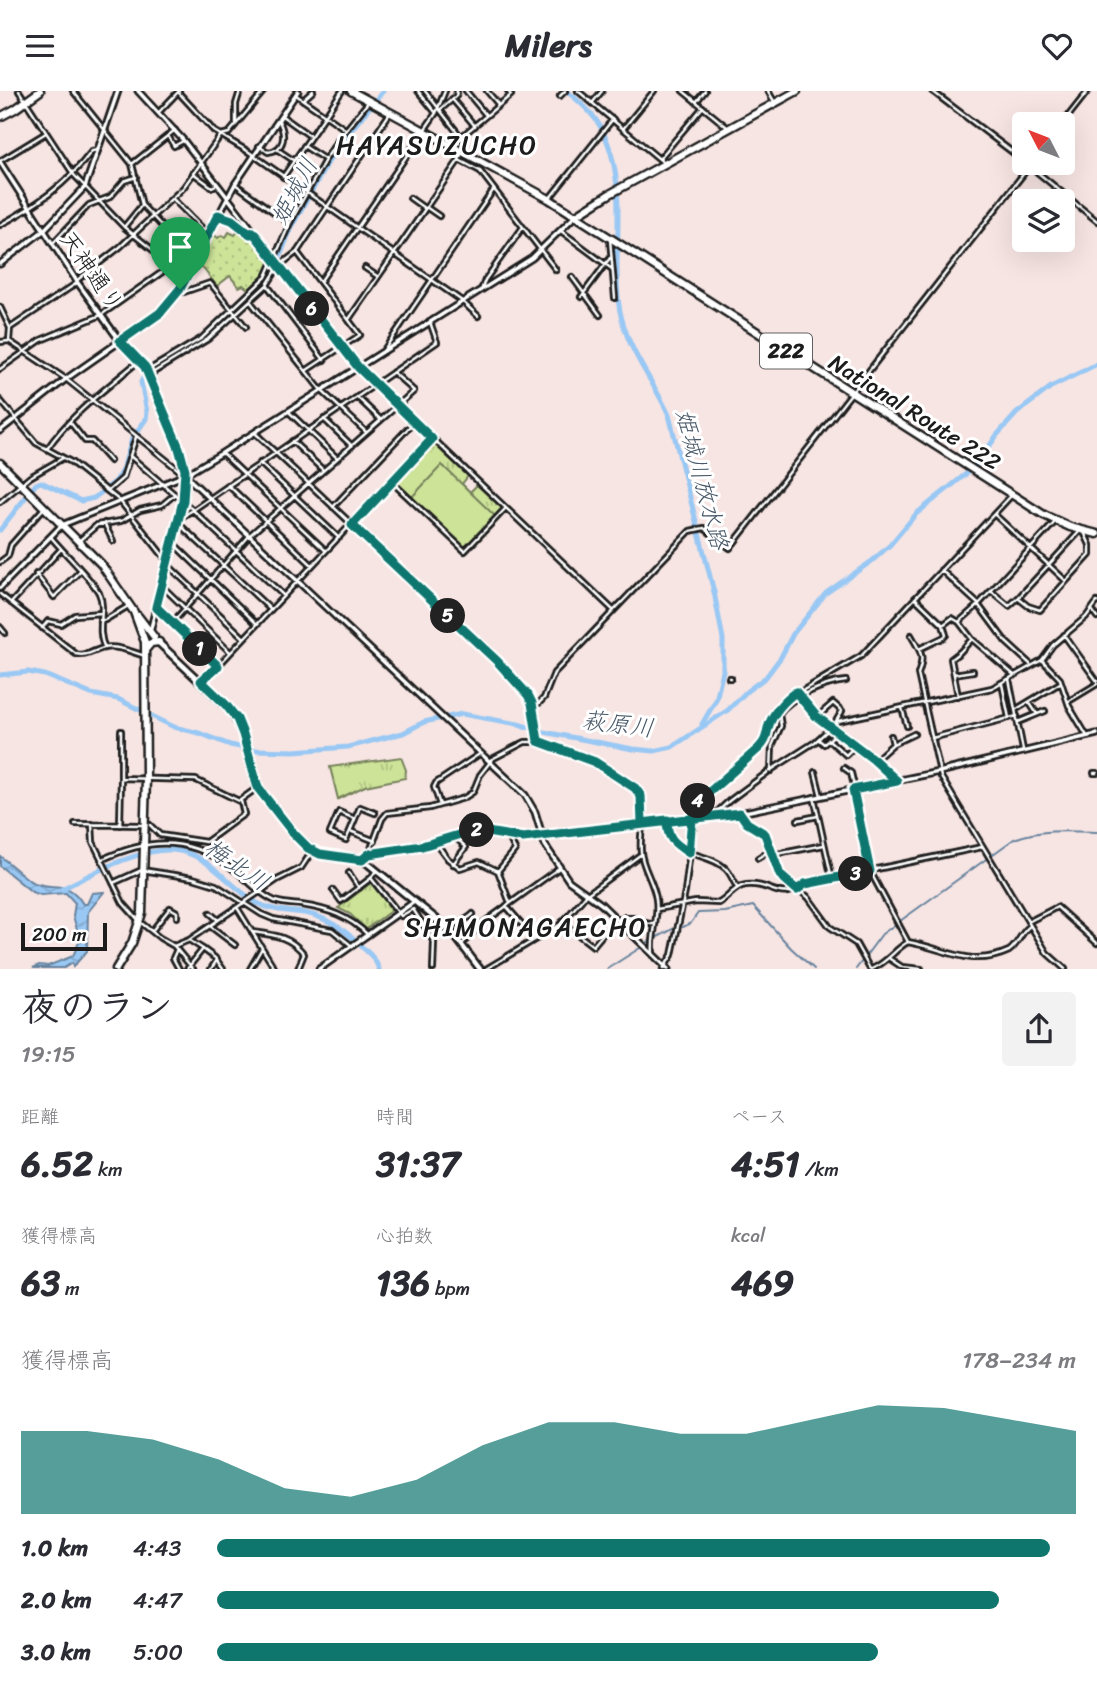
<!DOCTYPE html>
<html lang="ja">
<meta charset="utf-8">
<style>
:root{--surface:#fff;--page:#f2f2f3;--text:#2b2b33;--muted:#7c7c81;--accent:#0f766e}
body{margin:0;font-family:Sriracha,"Klee One",sans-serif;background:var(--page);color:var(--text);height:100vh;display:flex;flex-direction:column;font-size:26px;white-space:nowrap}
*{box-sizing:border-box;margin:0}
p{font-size:23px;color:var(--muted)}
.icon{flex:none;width:38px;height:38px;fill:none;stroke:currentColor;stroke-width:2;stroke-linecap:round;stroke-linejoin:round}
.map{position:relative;height:878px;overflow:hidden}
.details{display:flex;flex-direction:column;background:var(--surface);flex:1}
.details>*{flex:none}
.needle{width:46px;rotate:312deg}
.fabs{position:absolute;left:1012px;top:21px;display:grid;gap:14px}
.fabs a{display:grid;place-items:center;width:63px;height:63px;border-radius:7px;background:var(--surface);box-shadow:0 7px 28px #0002;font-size:35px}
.scale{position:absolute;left:21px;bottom:18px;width:86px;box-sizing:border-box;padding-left:7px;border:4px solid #1c1c1c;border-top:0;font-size:19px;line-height:24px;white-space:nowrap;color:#1c1c1c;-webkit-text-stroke:5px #fff;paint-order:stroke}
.pin{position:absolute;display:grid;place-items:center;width:60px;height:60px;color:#fff;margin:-72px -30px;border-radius:50% 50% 50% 0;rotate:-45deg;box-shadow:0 0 7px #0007}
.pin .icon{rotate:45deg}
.km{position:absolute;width:35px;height:35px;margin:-18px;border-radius:50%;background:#222;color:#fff;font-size:19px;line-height:35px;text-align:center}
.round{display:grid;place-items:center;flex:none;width:74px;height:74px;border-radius:7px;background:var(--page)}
.headline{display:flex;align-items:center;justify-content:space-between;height:119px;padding:0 21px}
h1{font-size:38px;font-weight:700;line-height:52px}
.figures{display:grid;grid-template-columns:repeat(3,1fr);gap:10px;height:119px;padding:7px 21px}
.figures div{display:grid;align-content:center}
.figures b{font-size:35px;font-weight:700}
.figures small{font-size:19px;font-weight:400}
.figures p{font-size:19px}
.chart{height:196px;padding:14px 21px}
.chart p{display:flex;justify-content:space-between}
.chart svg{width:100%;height:126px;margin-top:7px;fill:var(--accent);opacity:.7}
ul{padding:0 21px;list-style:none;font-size:23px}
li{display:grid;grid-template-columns:112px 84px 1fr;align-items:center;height:52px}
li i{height:18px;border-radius:9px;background:var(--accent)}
header{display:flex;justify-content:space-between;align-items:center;height:91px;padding:0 21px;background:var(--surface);font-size:32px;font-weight:700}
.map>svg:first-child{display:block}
</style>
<header><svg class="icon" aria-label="menu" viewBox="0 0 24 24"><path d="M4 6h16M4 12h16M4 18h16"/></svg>Milers<svg class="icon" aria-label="heart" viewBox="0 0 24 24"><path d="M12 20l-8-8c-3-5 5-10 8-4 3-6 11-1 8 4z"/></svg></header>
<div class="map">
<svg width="1097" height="878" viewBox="0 0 1097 878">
<defs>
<pattern id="grass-tufts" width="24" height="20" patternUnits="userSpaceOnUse" patternTransform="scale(1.75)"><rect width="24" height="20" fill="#cde398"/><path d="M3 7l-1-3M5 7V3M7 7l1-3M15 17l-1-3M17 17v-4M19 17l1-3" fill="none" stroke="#afc282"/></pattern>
<pattern id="garden-dots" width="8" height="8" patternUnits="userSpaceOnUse" patternTransform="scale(1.75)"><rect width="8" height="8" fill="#cde398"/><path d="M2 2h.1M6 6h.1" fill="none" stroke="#afc282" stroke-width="1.8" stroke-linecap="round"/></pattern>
<pattern id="water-waves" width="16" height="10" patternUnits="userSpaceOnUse" patternTransform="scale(1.75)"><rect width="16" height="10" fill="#99c8f4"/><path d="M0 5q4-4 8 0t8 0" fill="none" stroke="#83abd1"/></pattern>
</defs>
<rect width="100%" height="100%" fill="#f7e5e3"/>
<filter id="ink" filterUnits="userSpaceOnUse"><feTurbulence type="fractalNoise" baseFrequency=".0143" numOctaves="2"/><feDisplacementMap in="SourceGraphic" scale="14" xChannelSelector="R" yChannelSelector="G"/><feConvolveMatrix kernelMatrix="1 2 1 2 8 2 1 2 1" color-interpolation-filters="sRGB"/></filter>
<g filter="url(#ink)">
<path fill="url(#grass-tufts)" stroke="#74805a" stroke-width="2" d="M 433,352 L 468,385 L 462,393 L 470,401 L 477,394 L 503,418 L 466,459 L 395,393 Z
M 401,666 L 406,679 L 405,687 L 365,695 L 338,708 L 330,676 Z
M 371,792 L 392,819 L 366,838 L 350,823 L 338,817 Z"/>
<path fill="url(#garden-dots)" stroke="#74805a" stroke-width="2" d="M 239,139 C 254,141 263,158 272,170 L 265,185 L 250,200 L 243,194 L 239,196 L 230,185 L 217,195 L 198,171 L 212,142 L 218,147 L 222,144 L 226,146 L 229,141 L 235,144 Z"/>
<path fill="#cde398" stroke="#74805a" stroke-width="2" d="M 442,374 L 496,426 L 466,459 L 411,407 Z"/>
<path fill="url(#water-waves)" stroke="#67839e" stroke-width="2" d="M 0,765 L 30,790 C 52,802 66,785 83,813 L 87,813 L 92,802 L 104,801 L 88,821 L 87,860 L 73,876 L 72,872 L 64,877 L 33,877 L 39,874 L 48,875 L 73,865 L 80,849 L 73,825 L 75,812 L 66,802 L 41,804 L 32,801 L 0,775 Z"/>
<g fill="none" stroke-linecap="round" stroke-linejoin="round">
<path stroke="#67839e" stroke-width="2" d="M 683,836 L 691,832 L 698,822 L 725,821 L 753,815 L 791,857 L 814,878
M 648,851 L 673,838
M 607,878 L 640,857
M 856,878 L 882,843 L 1014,748 C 1041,738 1069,740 1097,741"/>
<path stroke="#99c8f4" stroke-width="5" d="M 567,0 C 579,11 592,21 600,35 C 623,76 618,128 617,173 C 617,193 617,214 623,232 C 632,265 655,293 669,324 L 714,501 L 723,548 L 723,580 L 716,609 L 702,633
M 0,439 L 36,393 L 41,391 L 81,410 L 94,407 L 116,390 L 123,378 L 132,348 L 146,328 L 147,321 L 141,291 L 144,286 L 205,248 L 266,191 L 275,178 L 292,135 L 335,59 L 383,0
M 0,584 L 28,581 L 45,584 L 91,603 L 118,608 L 174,636 L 199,642 L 230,654 L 255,659 L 294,660 L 348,656 L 403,642 L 424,631 L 462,623 L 518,633 L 544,641 L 633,658 L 654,660 L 672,656 L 728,619 L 747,600 L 766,586 L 781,566 L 793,543 L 826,502 L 872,470 L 890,454 L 916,423 L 966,383 L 979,370 L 997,344 L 1017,322 L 1051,296 L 1097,273
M 62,798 C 91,783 139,757 172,759 C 208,761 228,795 257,812 C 272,820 288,820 304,822 C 326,826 344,838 359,853 C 368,862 374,865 379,878"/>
<defs>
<path id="minor" d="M 19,0 L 74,84 L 124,136 L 173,175 L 183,192
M 73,0 L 132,73 L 142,114 L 188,163 L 196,165
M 418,0 L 436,22
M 466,0 L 486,24
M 487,0 L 498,13
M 578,0 L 664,72
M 683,0 L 727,36
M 768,0 L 775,12
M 932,0 L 1024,70
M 178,1 L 214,40 L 249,61 L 462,210 L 478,225
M 296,4 L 345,38
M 560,5 L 565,0
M 452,8 L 475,35
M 303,9 L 313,0
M 593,11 L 602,0
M 696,11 L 705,0
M 440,19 L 456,5 L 457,0
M 159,21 L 179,0
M 282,25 L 310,45
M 236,32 L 236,13 L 240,0
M 1062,33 L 1088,0
M 623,38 L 654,0
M 168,45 L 174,55 L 183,50
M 462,45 L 511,4 L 508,0
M 259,55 L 268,61 C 285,59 286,44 279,30
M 304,55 L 324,68
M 278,59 L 293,69
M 295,67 L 307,75
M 660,67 L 703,16
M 459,69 L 480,80 L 556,179
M 0,70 L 46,42
M 1026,72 L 1097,130
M 132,73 L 175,39
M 193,82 L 212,96 L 216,94
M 283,86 L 342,0
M 235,93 L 289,132
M 172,107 L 208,143
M 410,107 L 424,117
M 549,108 L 613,28
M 426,116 L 439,125
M 218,124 L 232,129 L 250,143 L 253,141
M 0,134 C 37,114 66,94 92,60 L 98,59
M 124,136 L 142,114
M 561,140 L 612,178
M 610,148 L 615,207
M 53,152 L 89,114 L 110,106 L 124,90 L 136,86
M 297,161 L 360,244 L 307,279
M 365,177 L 377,185
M 572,186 L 600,224
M 76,190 L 120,156 L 183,97 L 221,44 L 229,42 L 264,0
M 320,191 L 436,22 L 445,0
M 267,194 L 324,269
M 482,197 L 485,189 L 523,136
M 180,198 L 184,201 L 210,192 L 246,236
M 581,206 L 610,167
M 250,210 L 321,299 L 366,341
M 0,216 L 10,237 L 9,250
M 349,228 L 459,69 L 465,51 L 425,0
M 10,237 L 77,192
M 0,251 L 9,250 L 66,288 L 185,384
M 384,259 L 494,98
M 358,276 L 613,519
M 0,278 L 41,249 L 101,224 L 188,163
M 147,280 L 202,247 L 266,186 L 290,132 L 325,69 L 338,49 L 369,10
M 149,284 L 208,248 L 267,194 L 279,175 L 297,161 L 390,22
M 357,306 L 381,329
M 0,309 L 36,352 L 71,371 L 120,410 L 168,471
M 289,321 L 337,367
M 324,328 L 352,355
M 70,331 L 85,350 L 92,350 L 110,370
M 255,342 L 497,570 L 528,604 L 532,612 L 538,651
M 292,350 L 323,379
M 47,358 C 71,323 108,296 140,269
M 222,362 L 326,460
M 130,365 L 193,419 L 283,504
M 260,372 L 339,447
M 393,392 L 465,460 L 505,418
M 228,394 L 312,474
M 108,400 L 123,387 L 136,346
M 0,411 L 30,386 L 63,367
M 333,416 L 414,331
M 994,423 L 1066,490
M 180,425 L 183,425 L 193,419 L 437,251 L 430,231
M 104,432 L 113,450
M 178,432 L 270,518
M 51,446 C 63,461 91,487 99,502 C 107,519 95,538 105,557
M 80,449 L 97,434 L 121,430 L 140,419 L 162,414 L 175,403
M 173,452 L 256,532
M 0,471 L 8,465 L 11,454 L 43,418
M 168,474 L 244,547
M 941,479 L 977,512 L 1006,551 L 1030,573
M 36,483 L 54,506 L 80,480
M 162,495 L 230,561
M 991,500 L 1009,515 L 1018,507 L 1028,515 L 1040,519 L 1090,464 L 1090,454 L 1084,441
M 0,503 L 76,563 C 87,566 94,559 104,557 C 117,554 132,561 145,565
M 915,507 L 943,534 L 952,527 L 959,531 L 978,514 L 1055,431
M 1018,507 L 1080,440
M 11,512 L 61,458
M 156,516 L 217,574
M 1092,519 L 1097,526
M 100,529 L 105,529 L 130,514
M 173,531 L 250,444 L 414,300 L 393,281
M 959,531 L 972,548 L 1014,584
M 0,536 L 5,542
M 42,537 L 48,530 L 61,533 L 75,524 L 101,522
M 911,544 C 921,562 925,564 918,583 L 941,686 L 1047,862 L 1065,878
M 1064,544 L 1097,590
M 919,558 L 944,546 L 946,544 L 943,534
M 1042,569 L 1060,588 L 1069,615 L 1087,645
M 954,583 L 973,580
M 729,587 L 731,587
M 1009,588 L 1023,659
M 200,590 L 218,575 L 432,347
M 1002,593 L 1009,627
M 796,601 L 816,625 L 873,669 L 895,689
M 958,605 L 951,568 L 960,561 L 972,548
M 1069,610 L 1097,593
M 1029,611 L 1037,623
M 532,612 L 539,612 L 544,607 L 554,582 L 690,440 L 704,437 L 730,457 L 1032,72
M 902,617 L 907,635
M 1015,619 L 1060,592
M 817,626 L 833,612 L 842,620 L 835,632
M 1018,631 L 1045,620
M 121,640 L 121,687 L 196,689 L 239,710 L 257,697
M 932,647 L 1017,625
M 818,648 L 824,653 L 838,641
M 829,649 L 846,664 L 855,655
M 893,653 L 914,643
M 490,669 L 525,651 L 538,651 L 595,671 L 639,701 C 647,720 639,742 641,761 C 642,776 654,792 656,808 C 659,826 651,844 653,863
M 874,670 L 893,653 L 891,645
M 844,677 L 851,682 L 855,699
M 771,680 L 772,655 L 781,635 L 779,623 C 790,605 827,592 846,590
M 815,681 L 821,705
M 1094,682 L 1097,682
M 853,699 L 870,780 L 908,851
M 814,706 L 832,788
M 440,714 L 434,696 L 436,692 L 481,662
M 740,722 L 747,732 L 765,743 L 780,784 L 808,806 L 830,836 L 856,853 L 870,878
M 714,724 L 729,710 L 768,681 L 815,651 L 838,630 L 992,597 L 1042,569 L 1053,554 L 1086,526 L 1097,511
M 355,728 L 360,716 L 375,722
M 667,729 C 667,769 706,759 725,777 C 731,782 733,790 737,796
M 798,729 L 818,725
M 75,733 L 141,734
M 92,733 L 93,751 L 123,812 L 140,831 L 160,847 L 174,855 L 193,878
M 120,734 L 121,688
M 150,734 L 160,744 L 206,751 L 244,723 L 241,710
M 350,740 L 355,728 L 339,721 L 330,742 L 346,749 L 350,740 L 375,750
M 509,746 L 515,759 L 498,780 L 510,812
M 436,752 L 448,768 L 460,777 L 479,771 L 498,780
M 369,763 L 382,728 L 387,722 L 430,717 L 464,707 L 473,701 L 480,684 L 491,670
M 772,764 L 824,754
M 758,767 L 771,759
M 103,768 C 153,745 193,746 237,781 C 249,790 260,804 275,810 C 283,813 292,813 301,814 C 328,818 349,825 368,844
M 453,773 L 466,756 L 454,745
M 375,781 L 371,787 L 401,825 L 413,818 L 434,851 L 433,878
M 349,782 L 359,797
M 113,792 L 142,779 L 193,787 L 216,794 L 261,823 L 273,828 L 332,839 L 352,855
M 333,799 L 341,810 L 371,787
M 506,815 L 534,847
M 238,818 L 275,878
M 657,818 L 696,811 L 719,812 C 728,807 735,795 746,794 C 773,791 777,813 805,793 L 982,756
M 210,822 L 218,829
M 562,831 L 593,855 L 603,843 L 625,826 C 637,825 642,834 653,833
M 1028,831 L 1057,816 L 1097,852
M 210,835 L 235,854
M 426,836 L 436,827
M 449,839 C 456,831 465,831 473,823
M 152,840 L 170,817 L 177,821 L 177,826
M 252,841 C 274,844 290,845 304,863 L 298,878
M 189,849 L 203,858
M 463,852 L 479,835 L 559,777
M 174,855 L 189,849 L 277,789 L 301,777 L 313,759
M 177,858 L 173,867 L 179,878
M 890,868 L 902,876 L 921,878
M 187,878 L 203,858 L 215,867 L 223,878
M 211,878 L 217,869
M 250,878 L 262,857
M 486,878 L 561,833 L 586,804 L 640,764
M 663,878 L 672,864 L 685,801 L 696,713 L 759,657 L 767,647 L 770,633 L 785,610 L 861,565 L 1010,406
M 872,878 C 889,870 895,858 908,851 C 945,857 970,878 1009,860 C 1019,853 1020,842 1030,835"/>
<path id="tertiary" d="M 138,0 L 184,50 L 358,276
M 0,71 L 78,192 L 120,250 L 145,276 L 184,370 L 185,402 L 150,541
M 0,173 L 43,140 L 85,96 L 118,0
M 0,340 L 66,288 L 149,230 L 167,215 L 180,198 L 235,93 L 298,0
M 185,384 L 525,704 L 535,721 L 545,754 L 569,790 L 601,813 L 668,878
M 0,497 L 62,434 L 185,384 L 222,362 L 532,167 L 575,125
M 362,769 L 369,763 L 422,755 L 475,739 L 523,747 L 740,722 L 939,681 L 1097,643
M 319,878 L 414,811"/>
<path id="secondary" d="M 158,551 L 231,620 L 243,643 L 258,697 L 294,743 L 315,761 L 328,765 L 356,767 L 367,772 L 451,840 L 480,878"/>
<path id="trunk" d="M 351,0 L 549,108 L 1044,424 L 1070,436 L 1097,443
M 0,26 L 15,18 L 40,0
M 575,125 L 608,104 L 797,0
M 0,372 L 101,473 L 134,521 L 145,551 L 146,687 L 142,822 L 132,852 L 116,878
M 138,525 L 154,546
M 146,558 L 151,552 L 159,551"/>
</defs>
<use href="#minor" stroke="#1c1c1c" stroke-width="8"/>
<use href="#tertiary" stroke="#1c1c1c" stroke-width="9"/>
<use href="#secondary" stroke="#1c1c1c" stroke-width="10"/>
<use href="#trunk" stroke="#1c1c1c" stroke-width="11"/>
<use href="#minor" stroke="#fff" stroke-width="2.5"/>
<use href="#tertiary" stroke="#fff" stroke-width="3.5"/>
<use href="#secondary" stroke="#fff" stroke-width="4.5"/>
<use href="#trunk" stroke="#fff" stroke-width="6"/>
</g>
</g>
<g fill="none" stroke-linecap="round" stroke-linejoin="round" filter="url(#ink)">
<defs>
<path id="route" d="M 180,198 L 160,222 L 120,250 L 145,276 L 179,357 L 185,379 L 183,410 L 156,516 L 218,575 L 201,590 L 226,614 L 237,628 L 243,643 L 258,697 L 294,743 L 308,757 L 320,763 L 362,769 L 369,763 L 422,755 L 475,739 L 523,747 L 740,722 L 747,732 L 765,743 L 780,784 L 797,799 L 805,793 L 870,780 L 853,699 L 897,690 L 873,668 L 816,625 L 796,601 C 784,609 772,623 768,637 C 766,646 766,650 759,657 L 696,713 C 690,727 691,746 689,762 C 674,752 667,748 667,729 L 642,732 L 641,705 L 635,697 L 595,671 L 538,650 L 532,612 L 528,604 L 497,570 L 352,434 L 432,348 L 358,276 L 253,141 L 250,143 L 232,129 L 218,124 L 180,198"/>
</defs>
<use href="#route" stroke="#fff" stroke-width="14"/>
<use href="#route" stroke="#0f766e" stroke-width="9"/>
</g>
<g text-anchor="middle" stroke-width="6" stroke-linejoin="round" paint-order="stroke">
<rect fill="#fff" stroke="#606060" stroke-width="2" x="760" y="242.5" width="52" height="35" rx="5"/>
<g font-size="21" font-weight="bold" fill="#1c1c1c">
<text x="786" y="267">222</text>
</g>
<g font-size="23" fill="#1c1c1c" stroke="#fff">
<text transform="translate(92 180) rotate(55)" y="8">天神通り</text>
<text transform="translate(915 321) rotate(32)" y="8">National Route 222</text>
</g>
<g font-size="24" font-style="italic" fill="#485868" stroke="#fff">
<text transform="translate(294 100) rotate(-62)" y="8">姫城川</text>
<text transform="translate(702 388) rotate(75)" y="8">姫城川放水路</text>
<text transform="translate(618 633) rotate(7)" y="8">萩原川</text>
<text transform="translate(237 774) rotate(34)" y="8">梅北川</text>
</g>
<g font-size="26" letter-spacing="2" fill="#1c1c1c" stroke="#fff">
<text x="437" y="63">HAYASUZUCHO</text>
<text x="526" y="845">SHIMONAGAECHO</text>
</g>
</g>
</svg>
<div class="fabs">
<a><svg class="needle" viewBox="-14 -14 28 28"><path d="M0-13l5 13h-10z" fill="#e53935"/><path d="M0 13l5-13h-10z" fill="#7c7c81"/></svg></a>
<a><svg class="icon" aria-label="layers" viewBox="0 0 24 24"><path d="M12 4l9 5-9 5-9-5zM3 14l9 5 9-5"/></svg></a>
</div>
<div class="scale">200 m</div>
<div class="pin" style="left:180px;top:198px;background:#1e9e55"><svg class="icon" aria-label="arrive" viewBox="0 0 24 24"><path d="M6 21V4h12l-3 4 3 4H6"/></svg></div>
<b class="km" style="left:200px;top:558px">1</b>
<b class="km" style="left:477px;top:739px">2</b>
<b class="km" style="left:856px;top:783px">3</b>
<b class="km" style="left:698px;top:710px">4</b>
<b class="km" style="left:448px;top:525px">5</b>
<b class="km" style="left:312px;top:218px">6</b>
</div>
<section class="details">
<div class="headline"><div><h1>夜のラン</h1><p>19:15</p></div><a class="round"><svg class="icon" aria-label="share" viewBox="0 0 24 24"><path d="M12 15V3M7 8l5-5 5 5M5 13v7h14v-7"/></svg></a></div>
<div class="figures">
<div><p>距離</p><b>6.52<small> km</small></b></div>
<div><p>時間</p><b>31:37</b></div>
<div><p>ペース</p><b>4:51<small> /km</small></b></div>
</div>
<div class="figures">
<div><p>獲得標高</p><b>63<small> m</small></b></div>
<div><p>心拍数</p><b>136<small> bpm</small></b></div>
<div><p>kcal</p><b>469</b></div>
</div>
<div class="chart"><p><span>獲得標高</span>178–234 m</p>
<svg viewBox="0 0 160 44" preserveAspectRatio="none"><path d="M0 44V15L10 15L20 18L30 25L40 35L50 38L60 32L70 20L80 12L90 12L100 16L110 16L120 11L130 6L140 7L150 11L160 15V44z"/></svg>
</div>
<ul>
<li><b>1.0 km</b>4:43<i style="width:97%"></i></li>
<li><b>2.0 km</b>4:47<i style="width:91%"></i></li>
<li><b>3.0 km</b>5:00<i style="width:77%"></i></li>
</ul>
</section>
